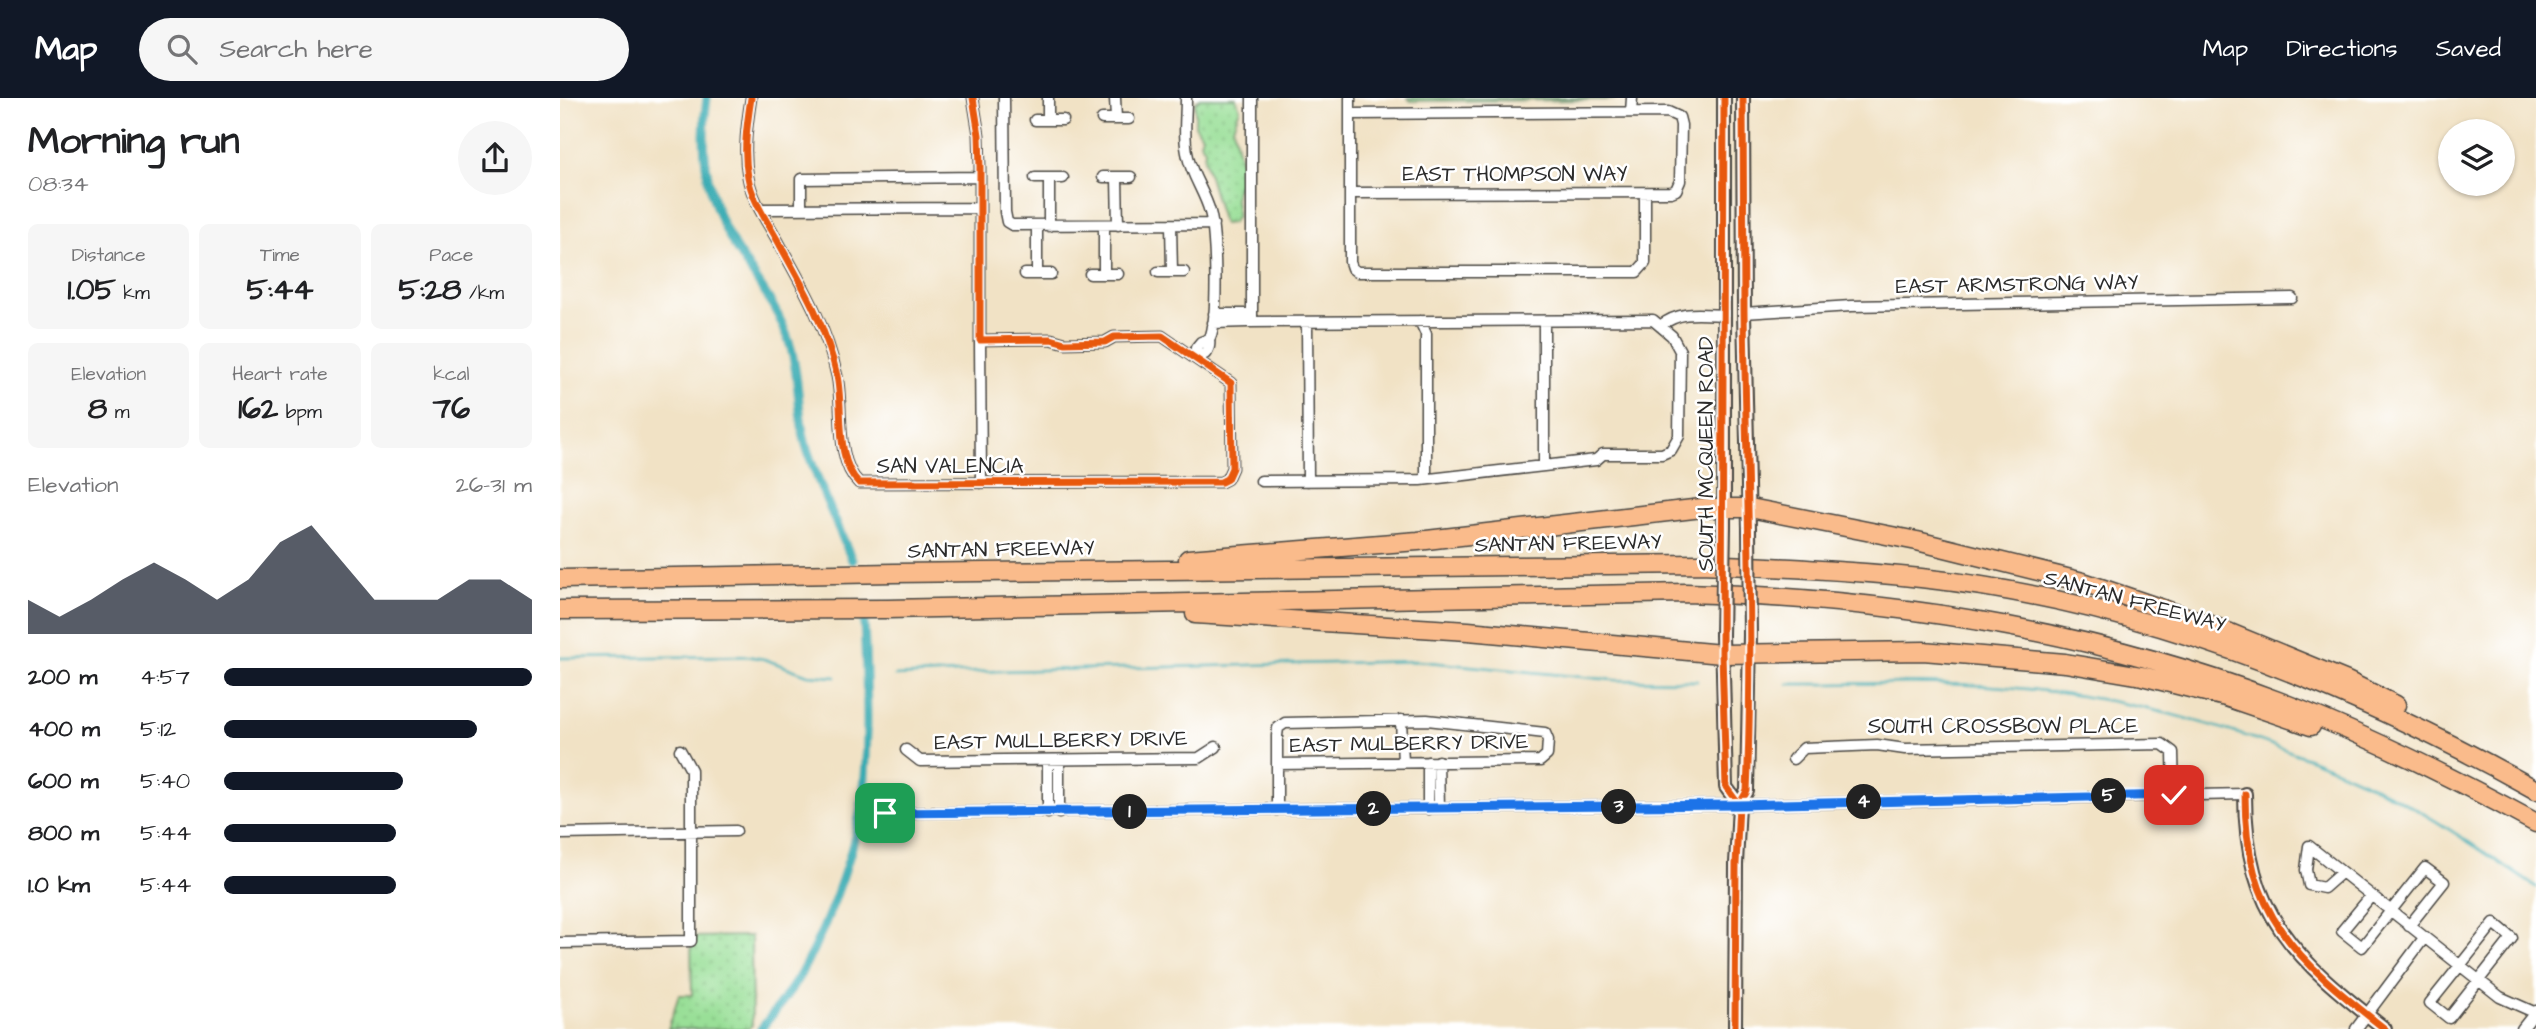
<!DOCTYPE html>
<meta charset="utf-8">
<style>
:root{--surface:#fff;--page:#f6f6f6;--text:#202124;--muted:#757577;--accent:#111827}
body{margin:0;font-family:"Architects Daughter",sans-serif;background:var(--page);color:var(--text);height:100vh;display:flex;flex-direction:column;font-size:26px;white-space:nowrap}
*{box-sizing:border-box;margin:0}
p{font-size:23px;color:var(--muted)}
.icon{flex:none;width:38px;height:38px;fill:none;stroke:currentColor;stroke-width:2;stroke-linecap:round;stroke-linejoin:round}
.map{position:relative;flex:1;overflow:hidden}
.details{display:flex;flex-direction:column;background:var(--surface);width:560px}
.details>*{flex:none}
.fabs{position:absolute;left:1878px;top:21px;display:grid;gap:14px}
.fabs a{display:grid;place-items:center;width:77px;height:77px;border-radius:50%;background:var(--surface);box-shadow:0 2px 5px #0004;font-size:35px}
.pin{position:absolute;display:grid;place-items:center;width:60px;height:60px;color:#fff;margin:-30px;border-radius:14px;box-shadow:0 4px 10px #0006}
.km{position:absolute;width:35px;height:35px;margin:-18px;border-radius:50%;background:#222;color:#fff;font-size:19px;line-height:35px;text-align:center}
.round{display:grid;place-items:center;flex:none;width:74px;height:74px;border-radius:37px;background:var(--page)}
.headline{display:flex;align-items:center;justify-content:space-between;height:119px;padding:0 28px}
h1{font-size:38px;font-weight:700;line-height:52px}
.stats{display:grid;grid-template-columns:repeat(3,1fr);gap:10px;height:119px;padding:7px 28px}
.stats div{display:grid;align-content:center;border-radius:10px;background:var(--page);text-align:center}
.stats b{font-size:30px;font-weight:700}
.stats small{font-size:19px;font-weight:400}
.stats p{font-size:19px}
.chart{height:196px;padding:14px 28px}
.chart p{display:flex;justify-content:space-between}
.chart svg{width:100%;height:126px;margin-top:7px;fill:var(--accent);opacity:.7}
ul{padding:0 28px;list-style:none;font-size:23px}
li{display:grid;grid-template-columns:112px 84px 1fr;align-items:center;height:52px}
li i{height:18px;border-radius:9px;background:var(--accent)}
header{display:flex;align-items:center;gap:42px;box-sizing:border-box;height:98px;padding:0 35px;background:var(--accent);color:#fff}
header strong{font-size:33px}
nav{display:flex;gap:38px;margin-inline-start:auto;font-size:24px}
.search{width:490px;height:63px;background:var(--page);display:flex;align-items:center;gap:18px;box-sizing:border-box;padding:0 24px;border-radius:38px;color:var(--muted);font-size:26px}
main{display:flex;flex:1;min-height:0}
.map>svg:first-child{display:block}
</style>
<header>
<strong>Map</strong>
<div class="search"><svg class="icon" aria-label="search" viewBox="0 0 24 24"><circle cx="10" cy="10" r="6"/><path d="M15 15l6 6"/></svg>Search here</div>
<nav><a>Map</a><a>Directions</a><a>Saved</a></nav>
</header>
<main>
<section class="details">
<div class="headline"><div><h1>Morning run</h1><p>08:34</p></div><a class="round"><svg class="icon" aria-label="share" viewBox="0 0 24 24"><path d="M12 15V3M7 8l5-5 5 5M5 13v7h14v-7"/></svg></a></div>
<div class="stats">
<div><p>Distance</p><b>1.05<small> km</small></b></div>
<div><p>Time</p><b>5:44</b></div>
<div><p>Pace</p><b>5:28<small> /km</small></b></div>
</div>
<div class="stats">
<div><p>Elevation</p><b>8<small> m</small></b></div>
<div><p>Heart rate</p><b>162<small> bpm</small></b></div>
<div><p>kcal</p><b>76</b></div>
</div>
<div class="chart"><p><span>Elevation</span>26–31 m</p>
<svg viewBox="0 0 160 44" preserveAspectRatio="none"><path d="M0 44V32L10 38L20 32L30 25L40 19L50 25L60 32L70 25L80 12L90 6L100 19L110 32L120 32L130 32L140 25L150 25L160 32V44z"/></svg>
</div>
<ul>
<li><b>200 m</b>4:57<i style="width:100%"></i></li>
<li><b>400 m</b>5:12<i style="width:82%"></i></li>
<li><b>600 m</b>5:40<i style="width:58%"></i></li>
<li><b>800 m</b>5:44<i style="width:56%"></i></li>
<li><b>1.0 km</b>5:44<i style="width:56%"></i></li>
</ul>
</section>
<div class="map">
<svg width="1976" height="931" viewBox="0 0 1976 931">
<defs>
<pattern id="grass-dots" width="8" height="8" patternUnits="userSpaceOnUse" patternTransform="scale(1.75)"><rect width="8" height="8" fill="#99df97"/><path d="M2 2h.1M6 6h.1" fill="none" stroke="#84c082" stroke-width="1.8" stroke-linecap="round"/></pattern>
</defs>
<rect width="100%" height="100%" fill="#fff"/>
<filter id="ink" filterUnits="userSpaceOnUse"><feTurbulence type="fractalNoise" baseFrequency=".0143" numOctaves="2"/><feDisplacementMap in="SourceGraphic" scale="14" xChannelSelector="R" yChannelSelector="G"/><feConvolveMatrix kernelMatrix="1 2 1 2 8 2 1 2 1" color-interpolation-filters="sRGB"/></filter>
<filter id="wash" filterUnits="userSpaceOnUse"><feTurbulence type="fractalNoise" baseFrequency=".00686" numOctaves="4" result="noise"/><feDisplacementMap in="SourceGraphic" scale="28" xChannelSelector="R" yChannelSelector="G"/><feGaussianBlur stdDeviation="1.57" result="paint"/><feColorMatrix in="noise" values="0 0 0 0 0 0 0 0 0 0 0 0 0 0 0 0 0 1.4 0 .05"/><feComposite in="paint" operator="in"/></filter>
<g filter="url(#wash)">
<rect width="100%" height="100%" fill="#f1e2c5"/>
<path fill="url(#grass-dots)" stroke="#628561" stroke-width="2" d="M 640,0 L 676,0 L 680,11 L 673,29 L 681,66 L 681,86 L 676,91 L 675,101 L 677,118 L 672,125 L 663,126 L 644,61 L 645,51 L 640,44 L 642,38 L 635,27 L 635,5 Z
M 848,0 L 1057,0 L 1052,2 L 851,3 Z
M 191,838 L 192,927 L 189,931 L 108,931 L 119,897 L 132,897 L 131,839 Z"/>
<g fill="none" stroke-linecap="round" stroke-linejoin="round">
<path stroke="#39abb2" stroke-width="2.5" d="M 0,560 L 187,558 L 204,561 L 248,577 L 276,579
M 335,578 L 439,573 L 858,563 L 1054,582 L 1137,583
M 1228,586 C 1300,586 1373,583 1446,589 C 1568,599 1692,633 1804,684 C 1865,712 1920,752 1976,789"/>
<path stroke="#39abb2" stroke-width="9" d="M 147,0 C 139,53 147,103 175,149 C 195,181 219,210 230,247 C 240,279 237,315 246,347 C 257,385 277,425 292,462
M 201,931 C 215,913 230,895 241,875 C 271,821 301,739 305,678 C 309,627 306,575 304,524"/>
</g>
</g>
<g filter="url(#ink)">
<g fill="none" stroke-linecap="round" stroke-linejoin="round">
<defs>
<path id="street" d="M 191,0 C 187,26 183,53 188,79 C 192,103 209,126 220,147 C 244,190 266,228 277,278 C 284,310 274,361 299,385 L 661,384 L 667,381 L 672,370 L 671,285 L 602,238 L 554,239 L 545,244 L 505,245 L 491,241 L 420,242 L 420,69 L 419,37 L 413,0
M 444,0 L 445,114 L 447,124 L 452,127 L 653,126
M 555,0 L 556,21
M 626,0 C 626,19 623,40 628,59 C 632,78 645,95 650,114 C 656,132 659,228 649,241 C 650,248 649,251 645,256 L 638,257
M 790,0 L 790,164 L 792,170 L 797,174 L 1077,174 L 1085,165 L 1085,95
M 1071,14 L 1072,0
M 790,16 L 1108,14 L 1119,19 L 1121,27 L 1120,83 L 1116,92 L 1111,94 L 790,95
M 542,21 L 569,21
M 475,22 L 503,22
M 488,22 L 488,0
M 543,79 L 571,79
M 475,80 L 503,80
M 489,80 L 489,128
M 557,80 L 558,127
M 200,111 L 420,110
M 241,111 L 241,81 L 420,79
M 544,127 L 544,175
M 611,127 L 612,174
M 477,128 L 477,175
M 598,174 L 624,174
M 465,176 L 491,176
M 530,176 L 558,176
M 1184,215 L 1291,208 L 1732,200
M 654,216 L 692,216
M 860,223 L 866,236 L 866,381
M 689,224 L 1093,222 L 1112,238 L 1120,253 L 1119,338 L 1111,352 L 1102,356 L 1043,356 L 1036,362 L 861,382 L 701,383
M 747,224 L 748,383
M 653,225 L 687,224 L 692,218 L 692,0
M 1100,228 C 1121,212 1139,216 1164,217
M 420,242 L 421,385
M 636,260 L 638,257 L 636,250 L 641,244 L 649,241
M 984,368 L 984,223
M 841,622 L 843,664
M 346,652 L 360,663 L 639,660 L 656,649
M 1233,661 L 1244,650 L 1317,647 L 1345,651 L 1602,646 L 1613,654 L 1614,697
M 488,662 L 488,715
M 499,662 L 499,715
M 878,663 L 879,710
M 868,664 L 868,711
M 717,666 L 980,663 L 987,657 L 988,642 L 985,635 L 867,622 L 725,625 L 718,630 L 717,638 L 717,712
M 325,715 L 1179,707 L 1685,696
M 0,736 L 176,733
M 1781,775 L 1764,790 L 1749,787 L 1746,772 L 1749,748 L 1940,899 L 1976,915
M 1811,798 L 1782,833 L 1802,849 L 1865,770 L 1884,784 L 1849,828
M 1934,825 L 1952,840 L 1889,920 L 1870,905 Z
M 0,845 L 131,843 L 131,672 L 120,652
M 1796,931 L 1864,840
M 1962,931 L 1976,913"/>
<path id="secondary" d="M 1164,0 L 1164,429
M 1183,0 L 1184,215 L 1189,430
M 1162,537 L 1166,689 L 1179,707
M 1685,696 C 1685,818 1736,861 1825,931
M 1175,931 L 1176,766 L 1179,707 L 1187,693 L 1190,537"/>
<path id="highway" d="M 628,461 L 858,443 L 1142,410 L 1190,410 L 1357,443 L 1523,484 L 1653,528 L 1787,583 L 1836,607
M 0,481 L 334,475 L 1139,466 C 1213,469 1287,472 1361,480 C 1578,503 1787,586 1976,692
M 0,512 L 327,511 L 1126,495 C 1326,500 1530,532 1718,603 C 1807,637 1892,679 1976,725
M 635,516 L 908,533 L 1162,556 L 1363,553 L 1505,565 L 1582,578 L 1666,599 L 1751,628"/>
</defs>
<use href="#street" stroke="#494642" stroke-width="13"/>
<use href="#secondary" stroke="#494642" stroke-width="16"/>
<use href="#highway" stroke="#494642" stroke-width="21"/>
<use href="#street" stroke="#fff" stroke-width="10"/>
<use href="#secondary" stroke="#fde4d1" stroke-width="12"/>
<use href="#highway" stroke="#fabb8b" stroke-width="18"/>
<defs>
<path id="secondary-bridge" d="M 1189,430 L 1190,537
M 1162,537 L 1164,429"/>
</defs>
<use href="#secondary-bridge" stroke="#494642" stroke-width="16" stroke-linecap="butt"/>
<use href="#secondary-bridge" stroke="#fde4d1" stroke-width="12"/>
<defs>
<path id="cycleway" d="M 191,0 C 187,26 183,53 188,79 C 192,103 209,126 220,147 C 244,190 266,228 277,278 C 284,310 274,361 299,385 L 661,384 L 667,381 L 672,370 L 671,285 L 602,238 L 554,239 L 545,244 L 505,245 L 491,241 L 420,242 L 420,69 L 419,37 L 413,0
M 1164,0 L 1162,556 L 1166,689 L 1179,707
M 1685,696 C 1685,818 1736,861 1825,931
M 1175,931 L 1176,766 L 1179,707 L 1187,693 C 1194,532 1186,373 1184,213 C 1183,142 1184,71 1183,0"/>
</defs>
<use href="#cycleway" stroke="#fff" stroke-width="11"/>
<use href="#cycleway" stroke="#e8590c" stroke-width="7"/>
</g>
</g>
<g fill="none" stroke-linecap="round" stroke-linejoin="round" filter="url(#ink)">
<defs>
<path id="route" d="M 325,715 L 1179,707 L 1614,697"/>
</defs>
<use href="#route" stroke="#fff" stroke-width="14"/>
<use href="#route" stroke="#1a73e8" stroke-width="9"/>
</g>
<g text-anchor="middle" stroke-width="5" stroke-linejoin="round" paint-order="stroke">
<g font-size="21" fill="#2b2b2b" stroke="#fff">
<text x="955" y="83">EAST THOMPSON WAY</text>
<text transform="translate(1457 186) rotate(-1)" y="7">EAST ARMSTRONG WAY</text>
<text transform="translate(1146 356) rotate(-90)" y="7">SOUTH MCQUEEN ROAD</text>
<text x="390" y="375">SAN VALENCIA</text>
<text transform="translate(1008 445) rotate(-1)" y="7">SANTAN FREEWAY</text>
<text transform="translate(441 451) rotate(-1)" y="7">SANTAN FREEWAY</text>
<text transform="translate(1575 503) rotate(15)" y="7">SANTAN FREEWAY</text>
<text x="1443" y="635">SOUTH CROSSBOW PLACE</text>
<text transform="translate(501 642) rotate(-1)" y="7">EAST MULLBERRY DRIVE</text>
<text transform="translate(849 645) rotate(-1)" y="7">EAST MULBERRY DRIVE</text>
</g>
</g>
</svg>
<div class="fabs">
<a><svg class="icon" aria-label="layers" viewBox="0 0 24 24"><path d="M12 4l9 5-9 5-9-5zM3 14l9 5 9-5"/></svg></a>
</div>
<div class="pin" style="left:325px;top:715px;background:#1e9e55"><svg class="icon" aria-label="arrive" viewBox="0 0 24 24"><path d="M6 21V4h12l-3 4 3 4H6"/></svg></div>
<div class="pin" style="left:1614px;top:697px;background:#d93025"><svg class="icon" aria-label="check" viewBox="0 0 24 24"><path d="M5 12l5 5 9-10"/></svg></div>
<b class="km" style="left:570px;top:714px">1</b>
<b class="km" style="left:814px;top:711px">2</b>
<b class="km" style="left:1059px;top:709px">3</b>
<b class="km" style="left:1304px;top:704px">4</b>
<b class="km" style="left:1549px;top:698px">5</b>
</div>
</main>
